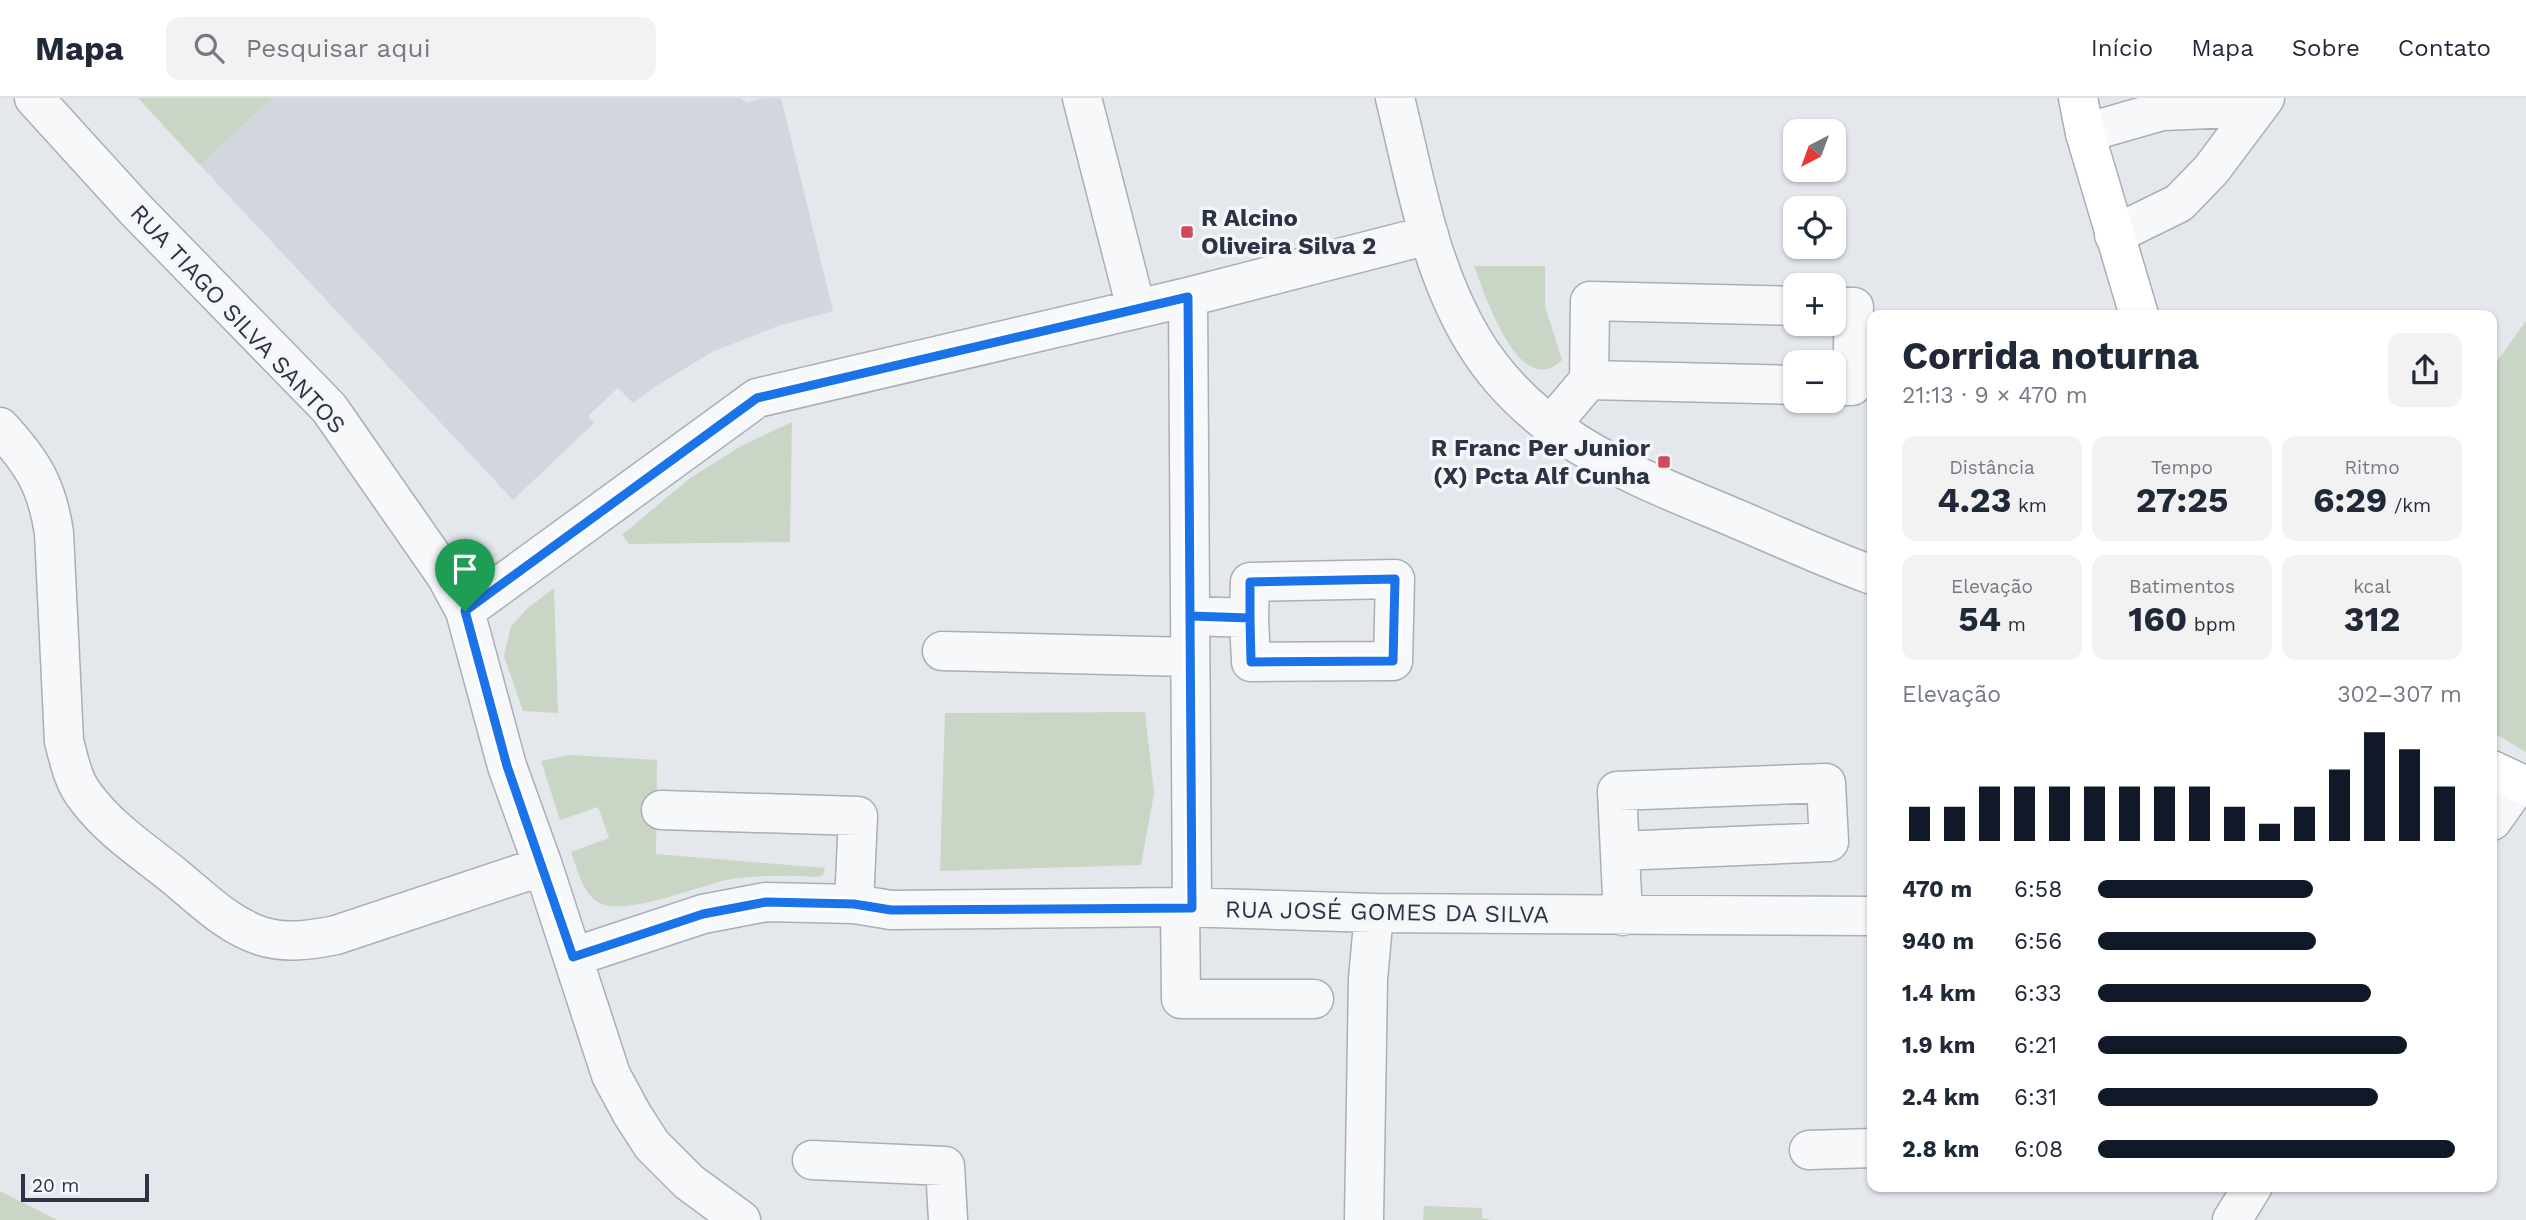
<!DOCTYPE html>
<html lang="pt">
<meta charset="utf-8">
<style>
:root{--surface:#fff;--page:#f2f2f3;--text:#1f2937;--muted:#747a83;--line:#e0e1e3;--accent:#111827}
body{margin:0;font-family:"Work Sans",sans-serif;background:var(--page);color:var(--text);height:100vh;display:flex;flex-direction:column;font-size:26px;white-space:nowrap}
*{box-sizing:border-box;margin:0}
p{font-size:23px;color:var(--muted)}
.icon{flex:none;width:38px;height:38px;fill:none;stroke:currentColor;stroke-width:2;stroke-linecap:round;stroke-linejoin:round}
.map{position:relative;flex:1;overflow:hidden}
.drawer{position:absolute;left:1867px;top:212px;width:630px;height:882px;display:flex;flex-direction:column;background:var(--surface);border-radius:14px;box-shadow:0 2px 5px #0004}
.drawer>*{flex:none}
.needle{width:46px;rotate:221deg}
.buttons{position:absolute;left:1783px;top:21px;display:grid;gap:14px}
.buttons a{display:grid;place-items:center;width:63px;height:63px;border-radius:14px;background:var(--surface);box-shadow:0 2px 5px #0004;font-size:35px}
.scale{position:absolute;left:21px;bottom:18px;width:128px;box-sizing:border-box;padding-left:7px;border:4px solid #2b3445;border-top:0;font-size:19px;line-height:24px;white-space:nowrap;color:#2b3445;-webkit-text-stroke:5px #f4f6f9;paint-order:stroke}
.pin{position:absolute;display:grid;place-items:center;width:60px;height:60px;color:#fff;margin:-72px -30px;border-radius:50% 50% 50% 0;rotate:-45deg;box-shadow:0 0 7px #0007}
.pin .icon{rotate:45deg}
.round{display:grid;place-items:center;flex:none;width:74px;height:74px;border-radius:14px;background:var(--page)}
.summary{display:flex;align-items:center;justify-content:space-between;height:119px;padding:0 35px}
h1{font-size:38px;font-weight:700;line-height:52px}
.figures{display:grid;grid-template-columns:repeat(3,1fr);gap:10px;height:119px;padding:7px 35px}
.figures div{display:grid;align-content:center;border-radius:14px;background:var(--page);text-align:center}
.figures b{font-size:35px;font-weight:700}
.figures small{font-size:19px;font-weight:400}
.figures p{font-size:19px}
.chart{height:196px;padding:14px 35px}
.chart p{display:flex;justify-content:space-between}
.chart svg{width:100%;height:126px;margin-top:7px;stroke:var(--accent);stroke-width:6}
ul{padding:0 35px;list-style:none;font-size:23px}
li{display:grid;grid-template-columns:112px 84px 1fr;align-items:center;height:52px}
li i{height:18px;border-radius:9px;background:var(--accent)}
header{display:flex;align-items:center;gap:42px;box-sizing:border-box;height:98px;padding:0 35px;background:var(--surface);border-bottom:2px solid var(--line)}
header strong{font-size:33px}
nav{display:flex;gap:38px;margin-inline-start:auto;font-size:24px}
.search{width:490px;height:63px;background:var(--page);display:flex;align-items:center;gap:18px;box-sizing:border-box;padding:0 24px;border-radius:14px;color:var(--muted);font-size:26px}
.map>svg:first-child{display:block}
</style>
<header>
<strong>Mapa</strong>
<div class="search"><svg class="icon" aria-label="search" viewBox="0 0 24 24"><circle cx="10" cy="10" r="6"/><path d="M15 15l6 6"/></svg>Pesquisar aqui</div>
<nav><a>Início</a><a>Mapa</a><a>Sobre</a><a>Contato</a></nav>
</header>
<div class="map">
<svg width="2526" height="1122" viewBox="0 0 2526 1122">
<rect width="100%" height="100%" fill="#e4e7ec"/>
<path fill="#d2d6de" d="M 272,0 L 741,0 L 746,5 L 763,0 L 781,0 L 833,213 L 778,228 L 712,254 L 656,288 L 633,305 L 618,290 L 588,318 L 594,325 L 513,402 L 200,67 Z"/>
<path fill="#c9d6c5" d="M 138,0 L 272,0 L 200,67 Z
M 1474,168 L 1545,168 L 1545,208 L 1562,262 C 1519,304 1485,196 1474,168 Z
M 2526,223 L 2526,654 L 2492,634 L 2492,270 Z
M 792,324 L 790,444 L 629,446 L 622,437 L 689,381 L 741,348 Z
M 554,490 L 558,615 L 523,613 L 504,558 L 511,528 L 528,510 Z
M 1145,614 L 1154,695 L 1141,767 L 940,773 L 945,615 Z
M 570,657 L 657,662 L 656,756 L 825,770 L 823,777 C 815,780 811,779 802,778 C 784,777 744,778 726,782 C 697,789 632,815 605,807 C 583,801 578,772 571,754 L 609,740 L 598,709 L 560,722 L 541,663 Z
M 0,1093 L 57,1122 L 0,1122 Z
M 1424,1108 L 1482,1110 L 1482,1120 L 1491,1122 L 1423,1122 Z"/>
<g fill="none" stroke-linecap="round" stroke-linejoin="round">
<defs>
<path id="street" d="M 34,0 L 135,111 L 329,310 L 446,478 L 465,513 L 507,668 L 543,768 L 611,977 L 632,1016 L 652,1047 L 689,1084 L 741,1122
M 1082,0 L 1136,210
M 1395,0 C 1415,81 1429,169 1473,242 C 1532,340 1630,376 1730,418 C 1778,438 1824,460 1872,477
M 2085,35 L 2162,13 L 2257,9
M 2114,137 L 2179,105 L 2211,72 L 2265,0
M 1188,199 L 1192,810
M 1834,209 L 1854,209 L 1852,288 L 1834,288
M 1589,282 L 1796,287
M 1550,328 L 1589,282 L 1590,203 L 1796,208
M 0,329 C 32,364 47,387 54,435 L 64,643 C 69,662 73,683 85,698 C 108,730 143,753 173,777 C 200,799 227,827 261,838 C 286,846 311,842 336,837 L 543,768
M 465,513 L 757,300 L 1188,199 L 1429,137
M 1190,518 L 1249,520 L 1250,484 L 1395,481 L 1393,563 L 1251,564 L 1249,520
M 942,553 L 1190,559
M 661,712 L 858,718 L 854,806
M 2492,723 L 2519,685
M 1620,753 L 1829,744 L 1826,685 L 1617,693 L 1623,818
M 1180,809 L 1181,901 L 1314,901
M 573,859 L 703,816 L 766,804 L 854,806 L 891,812 L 1180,809 L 1374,815 L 1872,818
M 1809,1052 L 1872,1050
M 812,1062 L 945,1068 L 948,1122
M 1364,1122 L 1368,881 L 1374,815
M 2232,1122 L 2253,1088"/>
<path id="secondary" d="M 2078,0 L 2085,35 L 2139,217
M 2492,672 L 2526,688"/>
</defs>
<use href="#street" stroke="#a9aeb7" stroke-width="41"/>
<use href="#secondary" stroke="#a9aeb7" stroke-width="41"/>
<use href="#street" stroke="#f7f8fa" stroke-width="38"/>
<use href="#secondary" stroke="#fff" stroke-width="38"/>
</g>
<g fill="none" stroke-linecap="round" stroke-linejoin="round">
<defs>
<path id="route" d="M 465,513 L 507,668 L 573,859 L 703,816 L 766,804 L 854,806 L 891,812 L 1192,810 L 1190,518 L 1250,520 L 1250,484 L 1395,481 L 1393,563 L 1251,564 L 1250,520 L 1190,518 L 1188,199 L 757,300 L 465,513"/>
</defs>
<use href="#route" stroke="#fff" stroke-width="14"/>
<use href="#route" stroke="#1a73e8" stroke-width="9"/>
</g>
<g fill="#d1495b" stroke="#f4f6f9" stroke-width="2.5">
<rect x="1180" y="127" width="14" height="14" rx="3.5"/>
<rect x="1657" y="357" width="14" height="14" rx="3.5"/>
</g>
<g text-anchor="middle" stroke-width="7" stroke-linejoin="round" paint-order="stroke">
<g font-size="24" font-weight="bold" fill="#2b3445" stroke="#f4f6f9" text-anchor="start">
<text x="1201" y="128">R Alcino<tspan x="1201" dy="28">Oliveira Silva 2</tspan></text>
<text x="1650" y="358" text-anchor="end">R Franc Per Junior<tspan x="1650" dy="28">(X) Pcta Alf Cunha</tspan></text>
</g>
<g font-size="24" fill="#2b3445" stroke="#f4f6f9">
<text transform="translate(238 221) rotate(47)" y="8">RUA TIAGO SILVA SANTOS</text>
<text transform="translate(1387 814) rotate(1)" y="8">RUA JOSÉ GOMES DA SILVA</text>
</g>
</g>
</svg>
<div class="buttons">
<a><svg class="needle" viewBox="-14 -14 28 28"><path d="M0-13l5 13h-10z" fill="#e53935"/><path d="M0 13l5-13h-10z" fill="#747a83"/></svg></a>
<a><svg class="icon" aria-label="locate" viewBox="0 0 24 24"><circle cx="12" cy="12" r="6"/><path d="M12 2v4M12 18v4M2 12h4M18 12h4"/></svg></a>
<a>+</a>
<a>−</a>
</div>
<div class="scale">20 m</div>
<div class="pin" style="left:465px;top:513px;background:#1e9e55"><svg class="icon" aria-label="arrive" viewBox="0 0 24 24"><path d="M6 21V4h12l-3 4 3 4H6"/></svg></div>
<section class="drawer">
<div class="summary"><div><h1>Corrida noturna</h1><p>21:13 · 9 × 470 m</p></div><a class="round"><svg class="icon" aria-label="share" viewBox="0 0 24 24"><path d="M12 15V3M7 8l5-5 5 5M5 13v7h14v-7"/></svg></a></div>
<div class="figures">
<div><p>Distância</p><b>4.23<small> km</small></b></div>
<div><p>Tempo</p><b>27:25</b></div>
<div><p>Ritmo</p><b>6:29<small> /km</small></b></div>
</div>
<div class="figures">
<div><p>Elevação</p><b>54<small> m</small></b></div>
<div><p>Batimentos</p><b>160<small> bpm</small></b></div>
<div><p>kcal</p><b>312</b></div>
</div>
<div class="chart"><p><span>Elevação</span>302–307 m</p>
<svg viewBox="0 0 160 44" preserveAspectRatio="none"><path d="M5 44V32M15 44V32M25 44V25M35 44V25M45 44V25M55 44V25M65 44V25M75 44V25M85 44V25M95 44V32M105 44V38M115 44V32M125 44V19M135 44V6M145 44V12M155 44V25"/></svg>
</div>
<ul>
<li><b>470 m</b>6:58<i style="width:59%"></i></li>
<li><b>940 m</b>6:56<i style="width:60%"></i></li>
<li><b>1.4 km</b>6:33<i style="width:75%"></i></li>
<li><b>1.9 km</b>6:21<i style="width:85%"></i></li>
<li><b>2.4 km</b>6:31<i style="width:77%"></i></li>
<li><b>2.8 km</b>6:08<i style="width:98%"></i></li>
</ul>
</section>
</div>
